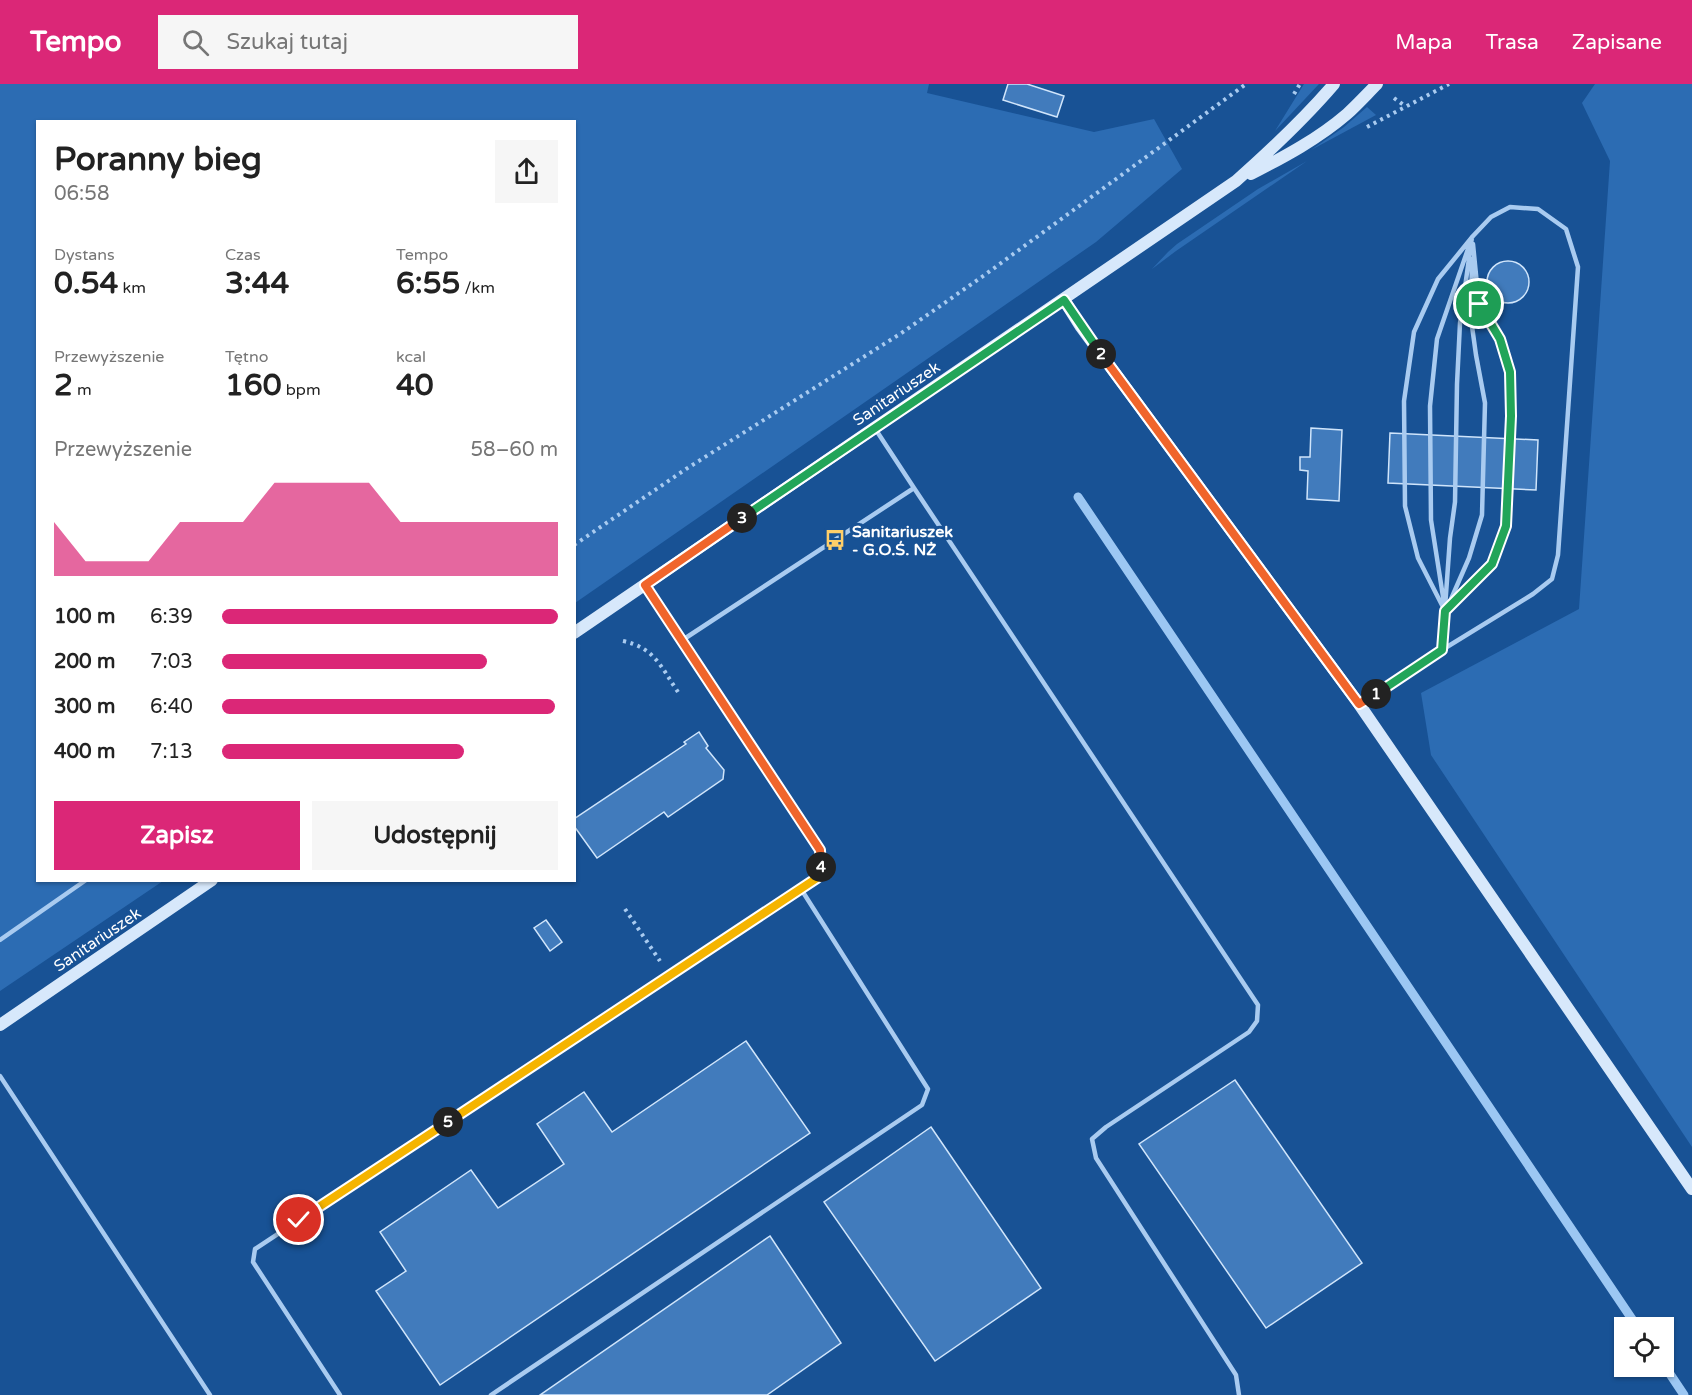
<!DOCTYPE html>
<html lang="pl">
<meta charset="utf-8">
<style>
:root{--surface:#fff;--page:#f6f6f6;--text:#222;--muted:#767676;--accent:#db2777}
body{margin:0;font-family:"Varela Round",sans-serif;background:var(--page);color:var(--text);height:100vh;display:flex;flex-direction:column;font-size:22px;white-space:nowrap}
*{box-sizing:border-box;margin:0}
p{font-size:20px;color:var(--muted)}
.icon{flex:none;width:33px;height:33px;fill:none;stroke:currentColor;stroke-width:2;stroke-linecap:round;stroke-linejoin:round}
.map{position:relative;flex:1;overflow:hidden}
.details{position:absolute;left:36px;top:36px;width:540px;height:762px;display:flex;flex-direction:column;background:var(--surface);border-radius:0px;box-shadow:0 2px 4px #0004}
.details>*{flex:none}
.tools{position:absolute;left:1614px;top:1233px;display:grid;gap:12px}
.tools a{display:grid;place-items:center;width:60px;height:60px;border-radius:0px;background:var(--surface);box-shadow:0 2px 4px #0004;font-size:30px}
.pin{position:absolute;display:grid;place-items:center;width:51px;height:51px;color:#fff;margin:-26px;border:3px solid #fff;border-radius:50%;box-shadow:0 2px 6px #0007}
.km{position:absolute;width:30px;height:30px;margin:-15px;border-radius:50%;background:#222;color:#fff;font-size:16px;line-height:30px;text-align:center}
.round{display:grid;place-items:center;flex:none;width:63px;height:63px;border-radius:0px;background:var(--page)}
.summary{display:flex;align-items:center;justify-content:space-between;height:102px;padding:0 18px}
h1{font-size:33px;font-weight:700;line-height:45px}
.stats{display:grid;grid-template-columns:repeat(3,1fr);gap:9px;height:102px;padding:6px 18px}
.stats div{display:grid;align-content:center}
.stats b{font-size:30px;font-weight:700}
.stats small{font-size:16px;font-weight:400}
.stats p{font-size:16px}
.chart{height:168px;padding:12px 18px}
.chart p{display:flex;justify-content:space-between}
.chart svg{width:100%;height:108px;margin-top:6px;fill:var(--accent);opacity:.7}
.action{display:flex;gap:12px;margin-top:auto;padding:12px 18px}
.action a{flex:1;height:69px;border-radius:0px;background:var(--accent);color:#fff;font-size:24px;font-weight:700;line-height:69px;text-align:center}
.action a+a{background:var(--page);color:var(--text)}
ul{padding:0 18px;list-style:none;font-size:20px}
li{display:grid;grid-template-columns:96px 72px 1fr;align-items:center;height:45px}
li i{height:15px;border-radius:8px;background:var(--accent)}
header{display:flex;align-items:center;gap:36px;box-sizing:border-box;height:84px;padding:0 30px;background:var(--accent);color:#fff}
header strong{font-size:28px}
nav{display:flex;gap:33px;margin-inline-start:auto;font-size:21px}
.search{width:420px;height:54px;background:var(--page);display:flex;align-items:center;gap:15px;box-sizing:border-box;padding:0 21px;border-radius:0px;color:var(--muted);font-size:22px}
.map>svg:first-child{display:block}
</style>
<header>
<strong>Tempo</strong>
<div class="search"><svg class="icon" aria-label="search" viewBox="0 0 24 24"><circle cx="10" cy="10" r="6"/><path d="M15 15l6 6"/></svg>Szukaj tutaj</div>
<nav><a>Mapa</a><a>Trasa</a><a>Zapisane</a></nav>
</header>
<div class="map">
<svg width="1692" height="1311" viewBox="0 0 1692 1311">
<rect width="100%" height="100%" fill="#185295"/>
<path fill="#2c6cb3" d="M 0,0 L 929,0 L 927,9 L 1094,48 L 1154,35 L 1182,85 L 1096,158 L 575,519 L 574,38 L 38,38 L 38,796 L 163,797 L 0,907 Z
M 1304,0 L 1319,0 L 1275,47 Z
M 1595,0 L 1692,0 L 1692,1063 L 1431,671 L 1421,609 L 1579,525 L 1610,77 L 1582,19 Z
M 1367,23 L 1376,31 L 1311,66 L 1344,43 Z
M 1307,77 L 1176,167 L 1152,185 L 1168,168 L 1177,160 L 1258,105 Z"/>
<g fill="none" stroke-linecap="round" stroke-linejoin="round">
<path stroke="#9cc7f3" stroke-width="9" d="M 1078,413 L 1638,1244
M 1664,1281 L 1684,1311"/>
</g>
<path fill="#417bbc" stroke="#d0e5fb" stroke-width="1.5" d="M 1008,0 L 1027,0 L 1064,12 L 1057,33 L 1003,16 Z
M1487 198a21 21 0 1 1 42 0a21 21 0 1 1-42 0Z
M 1311,344 L 1342,346 L 1339,417 L 1307,415 L 1308,387 L 1300,386 L 1300,373 L 1310,373 Z
M 1390,349 L 1538,356 L 1536,406 L 1388,399 Z
M 699,648 L 708,662 L 706,664 L 724,686 L 723,695 L 668,733 L 664,728 L 597,774 L 574,742 L 574,735 L 686,660 L 684,658 Z
M 546,836 L 562,858 L 550,867 L 534,844 Z
M 746,957 L 810,1049 L 440,1301 L 376,1207 L 406,1187 L 380,1148 L 471,1086 L 498,1124 L 564,1080 L 537,1040 L 584,1008 L 612,1048 Z
M 1235,996 L 1362,1179 L 1266,1244 L 1139,1060 Z
M 931,1043 L 1041,1204 L 935,1277 L 824,1118 Z
M 770,1152 L 841,1259 L 767,1311 L 540,1311 Z"/>
<g fill="none" stroke-linecap="round" stroke-linejoin="round">
<path stroke="#a9cbf0" stroke-width="4" stroke-dasharray="3 4.5" stroke-linecap="butt" d="M 1294,10 L 1300,0
M 1394,14 L 1405,22
M 1367,43 L 1449,0
M 574,461 L 686,385 L 900,250 L 986,190 L 1246,0
M 623,557 C 655,564 661,583 678,608
M 625,825 L 660,877"/>
<path stroke="#a9cbf0" stroke-width="4.5" d="M 914,404 L 1258,921 L 1257,937 L 1249,948 L 1106,1043 L 1092,1055 L 1096,1074 L 1236,1291 L 1239,1311
M 645,501 L 681,557 L 914,404 L 876,346
M 1444,519 L 1431,436 L 1430,322 L 1437,255 L 1469,162
M 1448,522 L 1469,474 L 1482,431 L 1485,319 L 1476,271 L 1471,235 L 1472,175
M 1445,527 L 1492,479 L 1506,442 L 1511,332 L 1510,288 L 1500,255 L 1479,221 L 1473,160
M 1442,566 L 1533,510 L 1552,495 L 1558,471 L 1578,183 L 1566,145 L 1538,125 L 1510,123 L 1491,133 L 1473,152 L 1438,195 L 1414,248 L 1404,317 L 1405,422 L 1418,474 L 1445,527
M 1361,619 L 1442,566 L 1450,454 L 1455,418 L 1457,300 L 1460,239 L 1472,153
M 0,856 L 86,796
M 0,992 L 210,1311
M 340,1311 L 253,1178 L 255,1165 L 817,794 L 822,780 L 820,766 L 681,557
M 491,1311 L 922,1021 L 928,1005 L 801,805"/>
<path stroke="#d7e8fb" stroke-width="12" d="M 1251,90 C 1284,73 1318,55 1347,30 C 1357,21 1367,10 1377,0
M 1064,216 L 1081,243 L 1359,620 L 1692,1105
M 574,549 L 1236,97 C 1271,66 1304,35 1334,0
M 0,941 L 212,796"/>
</g>
<g fill="none" stroke-linecap="round" stroke-linejoin="round">
<defs>
<path id="split-1" d="M 1376,610 L 1442,566 L 1445,527 L 1492,480 L 1506,442 L 1511,332 L 1510,288 L 1500,255 L 1479,220"/>
<path id="split-2" d="M 1101,270 L 1359,620 L 1376,610"/>
<path id="split-3" d="M 742,434 L 1064,216 L 1101,270"/>
<path id="split-4" d="M 742,434 L 645,501 L 820,766 L 821,783"/>
<path id="split-5" d="M 448,1038 L 817,794 L 821,783"/>
<path id="split-6" d="M 299,1136 L 448,1038"/>
</defs>
<use href="#split-1" stroke="#fff" stroke-width="12"/>
<use href="#split-2" stroke="#fff" stroke-width="12"/>
<use href="#split-3" stroke="#fff" stroke-width="12"/>
<use href="#split-4" stroke="#fff" stroke-width="12"/>
<use href="#split-5" stroke="#fff" stroke-width="12"/>
<use href="#split-6" stroke="#fff" stroke-width="12"/>
<use href="#split-1" stroke="#22a559" stroke-width="8"/>
<use href="#split-2" stroke="#f0652b" stroke-width="8"/>
<use href="#split-3" stroke="#22a559" stroke-width="8"/>
<use href="#split-4" stroke="#f0652b" stroke-width="8"/>
<use href="#split-5" stroke="#f5b400" stroke-width="8"/>
<use href="#split-6" stroke="#f5b400" stroke-width="8"/>
</g>
<defs>
<symbol id="bus-bare" viewBox="-9 -9 18 18"><path d="M-5-6H5V4H4V6H2V4H-2V6H-4V4H-5ZM-3.5-4V0h7V-4ZM-3.5 1.2v1.5H-2V1.2ZM2 1.2v1.5H3.5V1.2Z" fill="#ffcf69" stroke="#185295" stroke-width="2.5" paint-order="stroke"/></symbol>
</defs>
<g fill-rule="evenodd">
<use href="#bus-bare" x="820" y="441" width="30" height="30"/>
</g>
<g text-anchor="middle" stroke-width="6" stroke-linejoin="round" paint-order="stroke">
<g font-size="16" fill="#fff" stroke="#185295">
<text transform="translate(896 309) rotate(-34)" y="6">Sanitariuszek</text>
<text transform="translate(97 855) rotate(-34)" y="6">Sanitariuszek</text>
</g>
<g font-size="16" font-weight="bold" fill="#fff" stroke="#185295" text-anchor="start">
<text x="852" y="453">Sanitariuszek<tspan x="852" dy="18">- G.O.Ś. NŻ</tspan></text>
</g>
</g>
</svg>
<div class="tools">
<a><svg class="icon" aria-label="locate" viewBox="0 0 24 24"><circle cx="12" cy="12" r="6"/><path d="M12 2v4M12 18v4M2 12h4M18 12h4"/></svg></a>
</div>
<div class="pin" style="left:1479px;top:220px;background:#1e9e55"><svg class="icon" aria-label="arrive" viewBox="0 0 24 24"><path d="M6 21V4h12l-3 4 3 4H6"/></svg></div>
<div class="pin" style="left:299px;top:1136px;background:#d93025"><svg class="icon" aria-label="check" viewBox="0 0 24 24"><path d="M5 12l5 5 9-10"/></svg></div>
<b class="km" style="left:1376px;top:610px">1</b>
<b class="km" style="left:1101px;top:270px">2</b>
<b class="km" style="left:742px;top:434px">3</b>
<b class="km" style="left:821px;top:783px">4</b>
<b class="km" style="left:448px;top:1038px">5</b>
<section class="details">
<div class="summary"><div><h1>Poranny bieg</h1><p>06:58</p></div><a class="round"><svg class="icon" aria-label="share" viewBox="0 0 24 24"><path d="M12 15V3M7 8l5-5 5 5M5 13v7h14v-7"/></svg></a></div>
<div class="stats">
<div><p>Dystans</p><b>0.54<small> km</small></b></div>
<div><p>Czas</p><b>3:44</b></div>
<div><p>Tempo</p><b>6:55<small> /km</small></b></div>
</div>
<div class="stats">
<div><p>Przewyższenie</p><b>2<small> m</small></b></div>
<div><p>Tętno</p><b>160<small> bpm</small></b></div>
<div><p>kcal</p><b>40</b></div>
</div>
<div class="chart"><p><span>Przewyższenie</span>58–60 m</p>
<svg viewBox="0 0 160 44" preserveAspectRatio="none"><path d="M0 44V22L10 38L20 38L30 38L40 22L50 22L60 22L70 6L80 6L90 6L100 6L110 22L120 22L130 22L140 22L150 22L160 22V44z"/></svg>
</div>
<ul>
<li><b>100 m</b>6:39<i style="width:100%"></i></li>
<li><b>200 m</b>7:03<i style="width:79%"></i></li>
<li><b>300 m</b>6:40<i style="width:99%"></i></li>
<li><b>400 m</b>7:13<i style="width:72%"></i></li>
</ul>
<div class="action"><a>Zapisz</a><a>Udostępnij</a></div>
</section>
</div>
